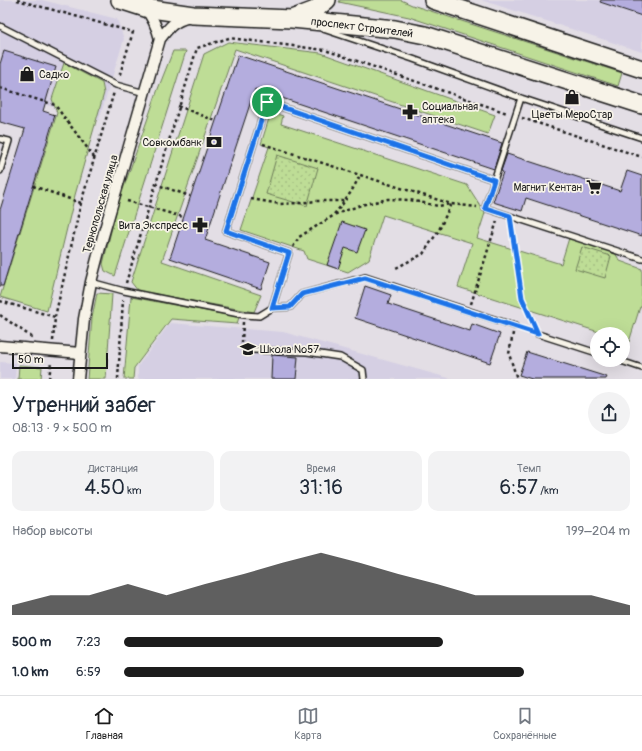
<!DOCTYPE html>
<html lang="ru">
<meta charset="utf-8">
<style>
:root{--surface:#fff;--page:#f2f2f3;--text:#1f2937;--muted:#747a83;--line:#e0e1e3;--accent:#1c1c1c}
body{margin:0;font-family:Pangolin,sans-serif;background:var(--page);color:var(--text);height:100vh;display:flex;flex-direction:column;font-size:15px;white-space:nowrap}
*{box-sizing:border-box;margin:0}
p{font-size:13px;color:var(--muted)}
.icon{flex:none;width:22px;height:22px;fill:none;stroke:currentColor;stroke-width:2;stroke-linecap:round;stroke-linejoin:round}
.map{position:relative;height:379px;overflow:hidden}
.panel{display:flex;flex-direction:column;background:var(--surface);flex:1}
.panel>*{flex:none}
.controls{position:absolute;left:590px;top:327px;display:grid;gap:8px}
.controls a{display:grid;place-items:center;width:40px;height:40px;border-radius:50%;background:var(--surface);box-shadow:0 4px 16px #0002;font-size:20px}
.scale{position:absolute;left:12px;bottom:10px;width:96px;box-sizing:border-box;padding-left:4px;border:2px solid #1c1c1c;border-top:0;font-size:11px;line-height:14px;white-space:nowrap;color:#1c1c1c;-webkit-text-stroke:3px #f7f3e8;paint-order:stroke}
.pin{position:absolute;display:grid;place-items:center;width:34px;height:34px;color:#fff;margin:-17px;border:2px solid #fff;border-radius:50%;box-shadow:0 1px 4px #0007}
.round{display:grid;place-items:center;flex:none;width:42px;height:42px;border-radius:21px;background:var(--page)}
.overview{display:flex;align-items:center;justify-content:space-between;height:68px;padding:0 12px}
h1{font-size:22px;font-weight:600;line-height:30px}
.figures{display:grid;grid-template-columns:repeat(3,1fr);gap:6px;height:68px;padding:4px 12px}
.figures div{display:grid;align-content:center;border-radius:10px;background:var(--page);text-align:center}
.figures b{font-size:20px;font-weight:600}
.figures small{font-size:11px;font-weight:400}
.figures p{font-size:11px}
.chart{height:112px;padding:8px 12px}
.chart p{display:flex;justify-content:space-between}
.chart svg{width:100%;height:72px;margin-top:4px;fill:var(--accent);opacity:.7}
ul{padding:0 12px;list-style:none;font-size:13px}
li{display:grid;grid-template-columns:64px 48px 1fr;align-items:center;height:30px}
li i{height:10px;border-radius:5px;background:var(--accent)}
.menu{display:flex;justify-content:space-around;align-items:center;height:56px;border-top:1px solid var(--line);background:var(--surface);font-size:11px;color:var(--muted)}
.menu a{display:grid;justify-items:center;gap:2px}
.menu .on{color:var(--accent)}
.map>svg:first-child{display:block}
</style>
<div class="map">
<svg width="642" height="379" viewBox="0 0 642 379">
<defs>
<pattern id="park-dots" width="8" height="8" patternUnits="userSpaceOnUse"><rect width="8" height="8" fill="#bedd96"/><path d="M2 2h.1M6 6h.1" fill="none" stroke="#a3bd81" stroke-width="1.8" stroke-linecap="round"/></pattern>
</defs>
<rect width="100%" height="100%" fill="#e3dee5"/>
<filter id="ink" filterUnits="userSpaceOnUse"><feTurbulence type="fractalNoise" baseFrequency=".025" numOctaves="2"/><feDisplacementMap in="SourceGraphic" scale="8" xChannelSelector="R" yChannelSelector="G"/><feConvolveMatrix kernelMatrix="1 2 1 2 8 2 1 2 1" color-interpolation-filters="sRGB"/></filter>
<g filter="url(#ink)">
<path fill="#d5cfe3" d="M 0,0 L 42,0 L 117,19 L 124,39 L 99,120 L 0,92 Z
M 481,0 L 642,0 L 642,52 Z
M 170,323 L 283,332 L 452,379 L 138,379 L 138,366 Z
M 0,362 L 16,363 L 15,379 L 0,379 Z"/>
<path fill="#bedd96" stroke="#6d7c59" d="M 340,0 L 401,0 L 412,5 L 622,73 L 618,86 L 409,17 L 339,2 Z
M 228,42 L 321,53 L 495,115 L 488,134 L 235,49 L 162,261 L 261,295 L 254,312 L 138,291 L 131,282 L 204,54 Z
M 173,51 L 186,51 L 115,276 L 105,271 L 103,264 L 117,207 L 158,89 Z
M 64,63 L 102,83 L 104,93 L 75,195 L 47,311 L 0,297 L 57,113 L 52,99 Z
M 271,112 L 283,116 L 281,124 L 467,185 L 485,213 L 477,238 L 561,264 L 569,238 L 615,253 L 620,261 L 642,269 L 642,307 L 640,307 L 629,342 L 623,340 L 623,334 L 605,334 L 458,287 L 472,243 L 383,215 L 369,259 L 348,272 L 307,259 L 304,251 L 241,230 L 269,147 L 261,144 Z
M 97,293 L 112,294 L 106,379 L 87,379 L 92,318 Z
M 131,297 L 239,317 L 237,324 L 171,319 L 134,368 L 133,379 L 124,379 Z
M 19,365 L 42,367 L 41,379 L 18,379 Z"/>
<path fill="url(#park-dots)" stroke="#6d7c59" d="M 277,155 L 318,168 L 307,206 L 266,194 Z
M 582,247 L 611,256 L 605,278 L 575,269 Z"/>
<path fill="#b4adde" stroke="#1c1c1c" d="M 601,0 L 642,0 L 642,16 L 600,2 Z
M 4,51 L 56,67 L 43,111 L 55,115 L 3,286 L 0,286 L 0,210 L 25,129 L 0,122 L 0,64 Z
M 238,55 L 502,143 L 494,169 L 255,89 L 205,240 L 270,262 L 261,289 L 170,258 Z
M 507,154 L 620,191 L 627,171 L 642,176 L 642,236 L 526,198 L 522,211 L 493,202 L 503,172 L 501,171 Z
M 342,222 L 365,230 L 357,252 L 345,248 L 338,269 L 327,265 Z
M 365,286 L 391,295 L 388,304 L 470,331 L 472,324 L 500,334 L 490,363 L 355,318 Z
M 527,352 L 607,377 L 606,379 L 532,379 L 519,375 Z
M 272,355 L 298,357 L 296,379 L 271,379 Z"/>
<g fill="none" stroke-linecap="round" stroke-linejoin="round">
<defs>
<path id="lane" d="M 0,26 L 116,85 L 145,93
M 323,29 L 413,59 L 521,98 L 642,138
M 521,98 L 485,208 L 642,259
M 0,139 L 9,141 L 0,171
M 91,282 L 124,291 L 244,315 L 259,316 L 272,308 L 290,307 L 302,294 L 365,277 L 515,326
M 272,308 L 289,253 L 226,231 L 267,102 L 494,180
M 538,334 L 597,353
M 252,350 L 307,352 L 340,357 L 363,370 L 364,379
M 618,360 L 642,368"/>
<path id="street" d="M 145,8 C 153,18 157,27 160,39
M 0,346 L 80,353
M 78,379 L 84,319 L 91,282 L 103,236 L 160,39 C 170,26 173,22 189,17"/>
<path id="primary" d="M 120,0 L 145,8 L 193,15 L 292,19 L 395,29 L 425,35 L 642,105
M 433,0 L 642,69
M 294,18 L 315,10 L 327,0"/>
</defs>
<use href="#lane" stroke="#1c1c1c" stroke-width="8"/>
<use href="#street" stroke="#1c1c1c" stroke-width="13"/>
<use href="#primary" stroke="#1c1c1c" stroke-width="20"/>
<path stroke="#1c1c1c" stroke-width="2.5" stroke-dasharray="3 3" stroke-linecap="butt" d="M 17,0 L 133,32 L 119,77
M 0,88 L 55,105 L 94,157
M 178,106 L 216,121
M 522,118 L 642,157
M 263,144 L 451,204 L 439,230 L 423,254 L 394,269
M 155,184 L 190,196
M 33,186 L 81,203
M 251,199 L 280,204 L 299,203 L 316,201 L 346,201
M 127,201 L 183,217
M 334,214 C 345,202 353,190 360,175
M 511,225 L 522,298 L 535,328
M 293,247 L 299,237 L 336,214 L 361,205 L 388,199 L 410,200 L 438,206 L 451,204 L 477,207
M 126,283 L 197,48 L 229,38 L 325,50 L 507,113
M 0,301 L 55,317
M 471,304 L 497,221
M 0,315 L 33,338
M 521,328 L 532,332
M 513,333 L 509,354 L 517,379
M 53,341 L 55,317 L 81,203 L 114,92
M 242,343 L 243,322
M 49,379 L 51,362
M 118,379 L 123,300"/>
<use href="#lane" stroke="#f7f3e8" stroke-width="5"/>
<use href="#street" stroke="#f7f3e8" stroke-width="10"/>
<use href="#primary" stroke="#f7f3e8" stroke-width="17"/>
</g>
</g>
<g fill="none" stroke-linecap="round" stroke-linejoin="round" filter="url(#ink)">
<defs>
<path id="route" d="M 267,102 L 494,180 L 485,208 L 510,216 L 522,298 L 538,334 L 365,278 L 302,294 L 290,307 L 272,308 L 289,253 L 226,231 Z"/>
</defs>
<use href="#route" stroke="#fff" stroke-width="8"/>
<use href="#route" stroke="#1a73e8" stroke-width="5"/>
</g>
<defs>
<symbol id="shop-bare" viewBox="-9 -9 18 18"><path d="M-5-2.5h2.3a2.7 3.5 0 0 1 5.4 0H5L5.5 6h-11ZM-1.5-2.5h3a1.5 2.3 0 0 0-3 0Z" fill="#1c1c1c" stroke="#f7f3e8" stroke-width="2.5" paint-order="stroke"/></symbol>
<symbol id="pharmacy-bare" viewBox="-9 -9 18 18"><path d="M-2-6h4v4h4v4h-4v4h-4v-4h-4v-4h4Z" fill="#1c1c1c" stroke="#f7f3e8" stroke-width="2.5" paint-order="stroke"/></symbol>
<symbol id="bank-bare" viewBox="-9 -9 18 18"><path d="M-6-4H6V4H-6ZM0-2.3a2.3 2.3 0 1 0 0 4.6a2.3 2.3 0 1 0 0-4.6Z" fill="#1c1c1c" stroke="#f7f3e8" stroke-width="2.5" paint-order="stroke"/></symbol>
<symbol id="supermarket-bare" viewBox="-9 -9 18 18"><path d="M-6-5.5h2.5l.6 2H6L4.5 2H-2.5L-4.4-4H-6ZM-1.5 3.2a1.3 1.3 0 1 0 .1 0ZM3 3.2a1.3 1.3 0 1 0 .1 0Z" fill="#1c1c1c" stroke="#f7f3e8" stroke-width="2.5" paint-order="stroke"/></symbol>
<symbol id="school-bare" viewBox="-9 -9 18 18"><path d="M0-5L7-2L0 1L-7-2ZM-4 1L0 2.5L4 1V4Q0 6-4 4Z" fill="#1c1c1c" stroke="#f7f3e8" stroke-width="2.5" paint-order="stroke"/></symbol>
</defs>
<g fill-rule="evenodd">
<use href="#shop-bare" x="16" y="63" width="22" height="22"/>
<use href="#shop-bare" x="561" y="86" width="22" height="22"/>
<use href="#pharmacy-bare" x="399" y="101" width="22" height="22"/>
<use href="#bank-bare" x="203" y="131" width="22" height="22"/>
<use href="#supermarket-bare" x="583" y="176" width="22" height="22"/>
<use href="#pharmacy-bare" x="189" y="214" width="22" height="22"/>
<use href="#school-bare" x="237" y="338" width="22" height="22"/>
</g>
<g text-anchor="middle" stroke-width="3.5" stroke-linejoin="round" paint-order="stroke">
<g font-size="11" fill="#1c1c1c" stroke="#f7f3e8">
<text transform="translate(362 27) rotate(7)" y="4">проспект Строителей</text>
<text transform="translate(100 204) rotate(-74)" y="4">Тернопольская улица</text>
</g>
<g font-size="11" fill="#1c1c1c" stroke="#f7f3e8" text-anchor="start">
<text x="39" y="78">Садко</text>
<text x="422" y="110">Социальная<tspan x="422" dy="13">аптека</tspan></text>
<text x="572" y="118" text-anchor="middle">Цветы МероСтар</text>
<text x="202" y="146" text-anchor="end">Совкомбанк</text>
<text x="582" y="191" text-anchor="end">Магнит Кентан</text>
<text x="188" y="229" text-anchor="end">Вита Экспресс</text>
<text x="260" y="353">Школа №57</text>
</g>
</g>
</svg>
<div class="controls">
<a><svg class="icon" aria-label="locate" viewBox="0 0 24 24"><circle cx="12" cy="12" r="6"/><path d="M12 2v4M12 18v4M2 12h4M18 12h4"/></svg></a>
</div>
<div class="scale">50 m</div>
<div class="pin" style="left:267px;top:102px;background:#1e9e55"><svg class="icon" aria-label="arrive" viewBox="0 0 24 24"><path d="M6 21V4h12l-3 4 3 4H6"/></svg></div>
</div>
<section class="panel">
<div class="overview"><div><h1>Утренний забег</h1><p>08:13 · 9 × 500 m</p></div><a class="round"><svg class="icon" aria-label="share" viewBox="0 0 24 24"><path d="M12 15V3M7 8l5-5 5 5M5 13v7h14v-7"/></svg></a></div>
<div class="figures">
<div><p>Дистанция</p><b>4.50<small> km</small></b></div>
<div><p>Время</p><b>31:16</b></div>
<div><p>Темп</p><b>6:57<small> /km</small></b></div>
</div>
<div class="chart"><p><span>Набор высоты</span>199–204 m</p>
<svg viewBox="0 0 160 44" preserveAspectRatio="none"><path d="M0 44V38L10 32L20 32L30 25L40 32L50 25L60 19L70 12L80 6L90 12L100 19L110 25L120 32L130 32L140 32L150 32L160 38V44z"/></svg>
</div>
<ul>
<li><b>500 m</b>7:23<i style="width:63%"></i></li>
<li><b>1.0 km</b>6:59<i style="width:79%"></i></li>
</ul>
</section>
<nav class="menu">
<a class="on"><svg class="icon" aria-label="home" viewBox="0 0 24 24"><path d="M3 11l9-7 9 7M6 9v11h12V9"/></svg>Главная</a>
<a><svg class="icon" aria-label="map" viewBox="0 0 24 24"><path d="M3 6l6-2 6 2 6-2v14l-6 2-6-2-6 2zM9 4v14M15 6v14"/></svg>Карта</a>
<a><svg class="icon" aria-label="saved" viewBox="0 0 24 24"><path d="M7 4h10v16l-5-4-5 4z"/></svg>Сохранённые</a>
</nav>
